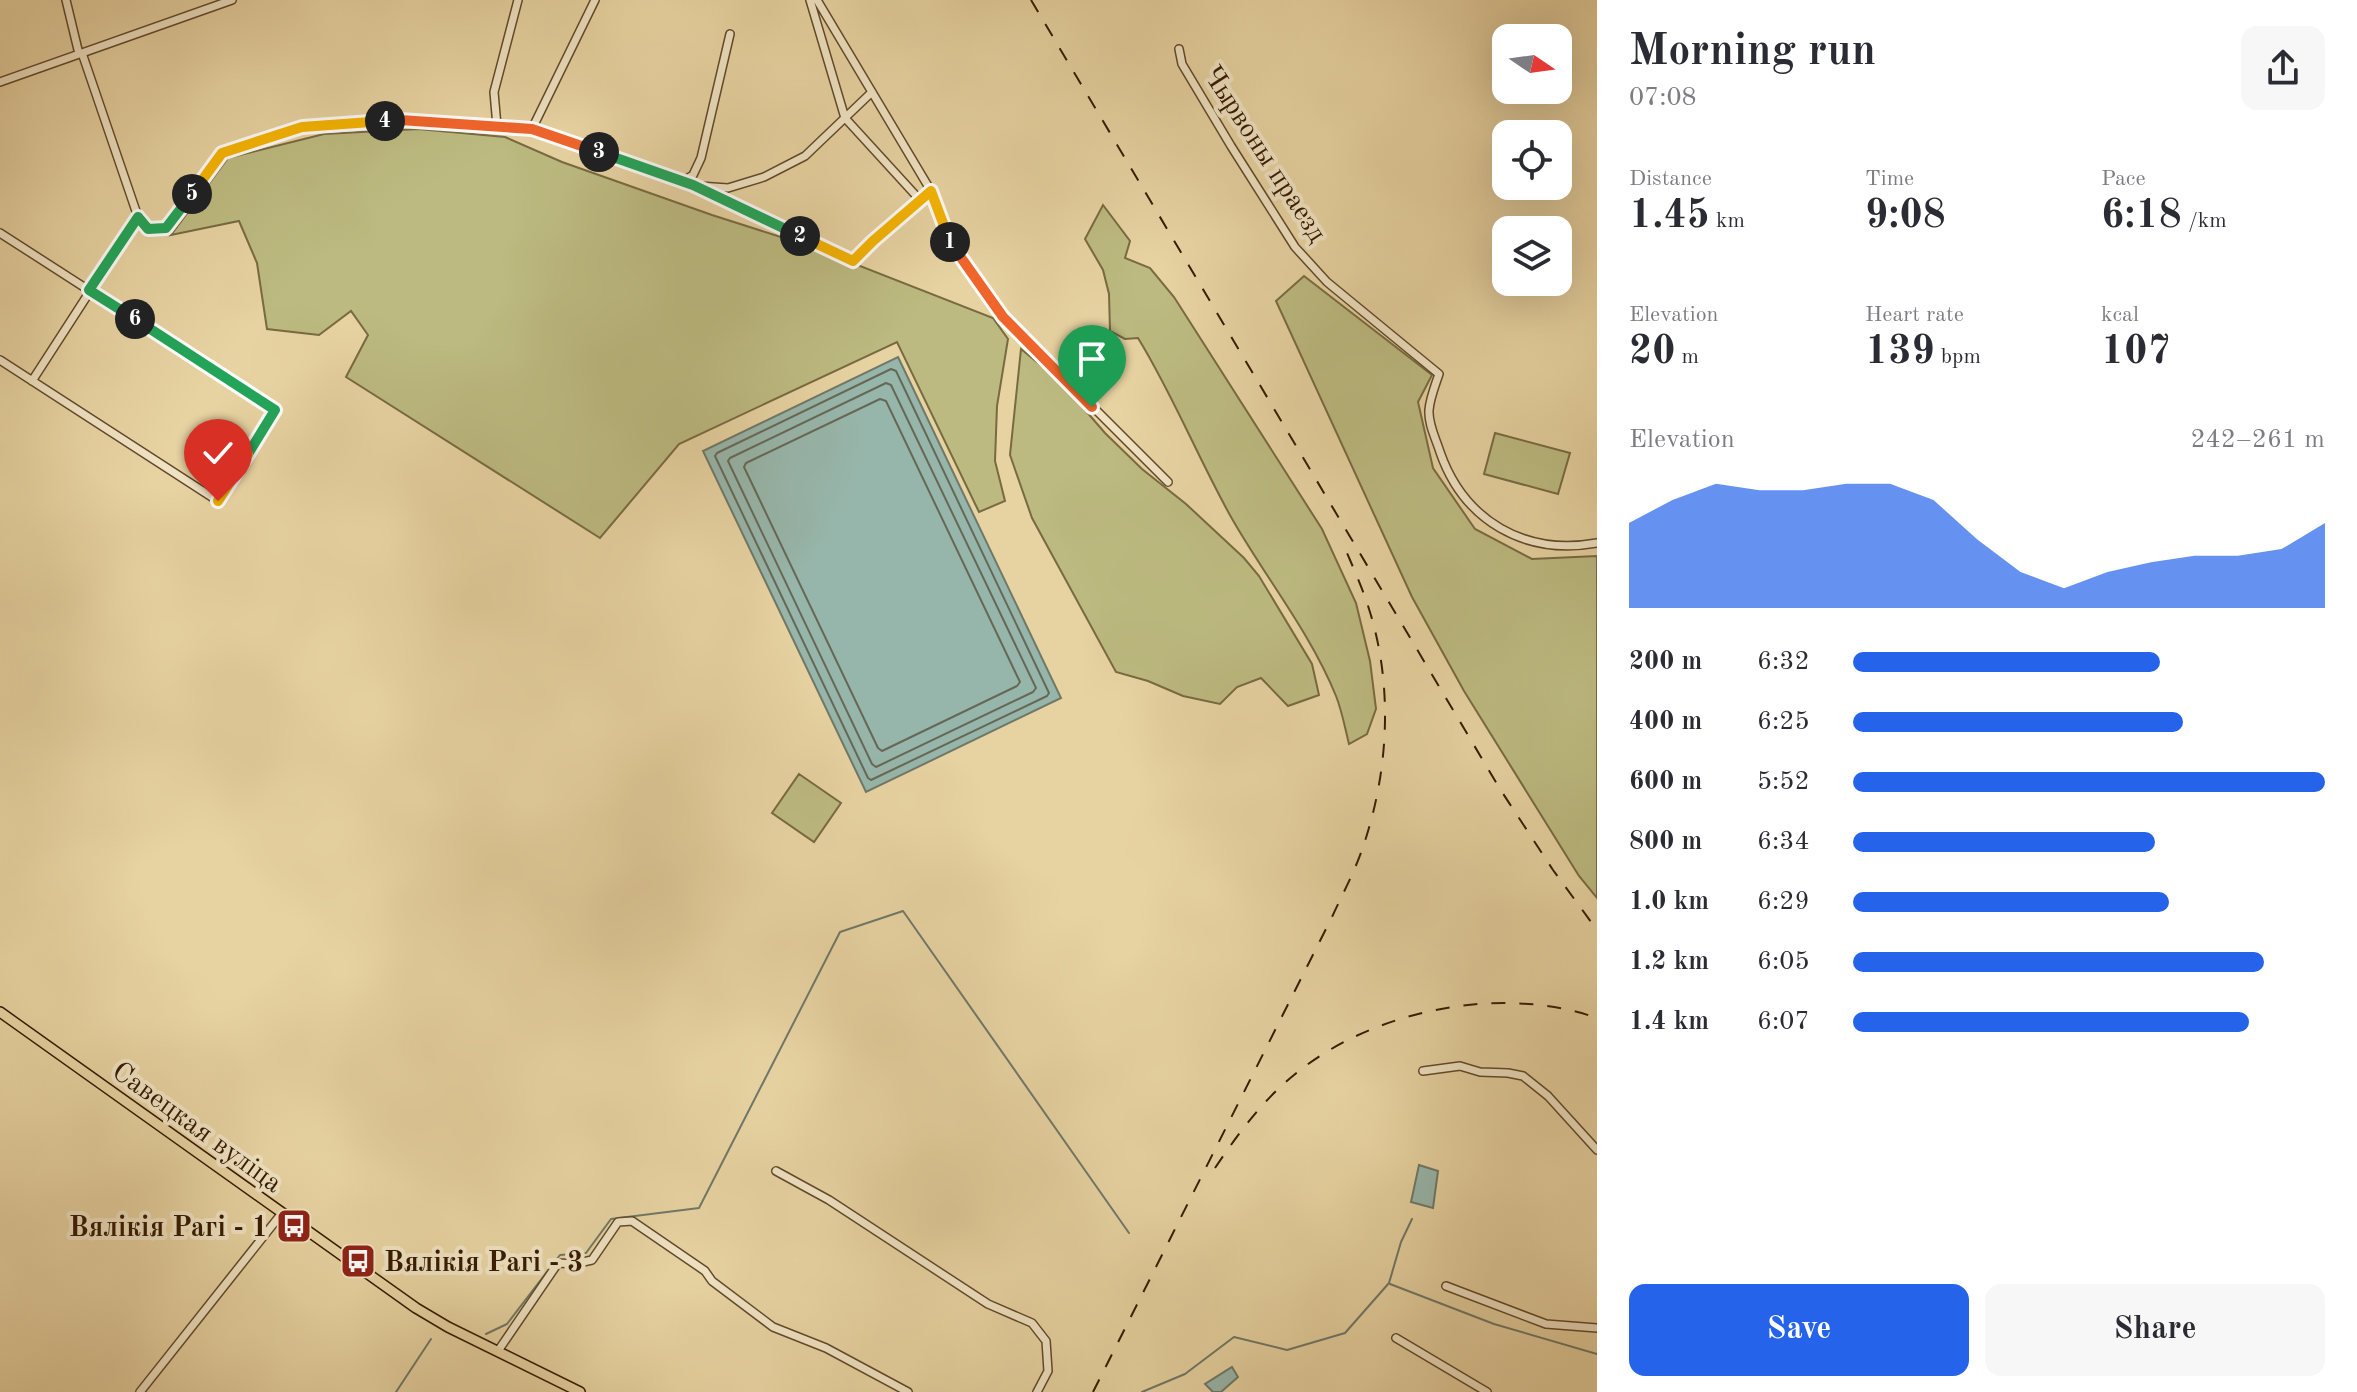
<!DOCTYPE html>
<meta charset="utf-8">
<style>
:root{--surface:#fff;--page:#f7f7f7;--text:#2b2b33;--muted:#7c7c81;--accent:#2563eb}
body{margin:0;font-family:"Old Standard TT",serif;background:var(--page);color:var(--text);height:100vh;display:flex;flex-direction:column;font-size:30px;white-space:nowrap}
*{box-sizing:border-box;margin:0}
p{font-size:26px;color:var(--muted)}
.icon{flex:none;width:44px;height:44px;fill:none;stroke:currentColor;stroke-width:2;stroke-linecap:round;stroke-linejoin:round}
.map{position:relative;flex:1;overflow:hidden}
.details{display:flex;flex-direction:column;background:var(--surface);width:760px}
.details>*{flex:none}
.needle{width:52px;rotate:103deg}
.buttons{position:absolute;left:1492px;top:24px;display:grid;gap:16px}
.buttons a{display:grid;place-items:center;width:80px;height:80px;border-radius:16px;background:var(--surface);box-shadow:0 8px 32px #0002;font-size:40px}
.pin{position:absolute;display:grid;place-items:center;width:68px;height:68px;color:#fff;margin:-82px -34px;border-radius:50% 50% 50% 0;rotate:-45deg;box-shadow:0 0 8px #0007}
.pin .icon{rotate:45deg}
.km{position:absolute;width:40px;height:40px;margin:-20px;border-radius:50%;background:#222;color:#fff;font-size:22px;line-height:40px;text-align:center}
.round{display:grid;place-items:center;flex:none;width:84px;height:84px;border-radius:16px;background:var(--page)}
.headline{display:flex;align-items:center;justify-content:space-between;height:136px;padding:0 32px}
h1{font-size:44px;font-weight:700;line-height:60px}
.stats{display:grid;grid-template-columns:repeat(3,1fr);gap:12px;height:136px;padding:8px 32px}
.stats div{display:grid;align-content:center}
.stats b{font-size:40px;font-weight:700}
.stats small{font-size:22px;font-weight:400}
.stats p{font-size:22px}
.chart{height:224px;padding:16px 32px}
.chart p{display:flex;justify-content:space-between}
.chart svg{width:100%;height:144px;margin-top:8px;fill:var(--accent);opacity:.7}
.cta{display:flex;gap:16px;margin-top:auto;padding:16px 32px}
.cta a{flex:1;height:92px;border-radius:16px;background:var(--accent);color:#fff;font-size:32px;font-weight:700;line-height:92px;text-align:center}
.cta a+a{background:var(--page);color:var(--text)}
ul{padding:0 32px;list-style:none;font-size:26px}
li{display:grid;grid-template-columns:128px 96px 1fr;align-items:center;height:60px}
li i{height:20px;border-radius:10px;background:var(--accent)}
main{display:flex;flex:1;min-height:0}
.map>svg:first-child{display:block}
</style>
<main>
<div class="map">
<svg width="1597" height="1392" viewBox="0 0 1597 1392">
<rect width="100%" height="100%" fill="#e7d2a1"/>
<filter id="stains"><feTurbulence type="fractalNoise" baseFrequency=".0025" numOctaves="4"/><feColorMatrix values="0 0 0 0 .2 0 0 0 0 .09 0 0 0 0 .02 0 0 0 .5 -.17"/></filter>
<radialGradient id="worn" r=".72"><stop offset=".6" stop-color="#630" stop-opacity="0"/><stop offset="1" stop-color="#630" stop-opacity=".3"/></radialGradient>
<path fill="#bcba80" stroke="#786a41" stroke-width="2" d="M 418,129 L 505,137 L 562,162 L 712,215 L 809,246 L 993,318 L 1008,339 L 997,406 L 995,461 L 1005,501 L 979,512 L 897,342 L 679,444 L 600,538 L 346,377 L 368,335 L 351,311 L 319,335 L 267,329 L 257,263 L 239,221 L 171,235 L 228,158 L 324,134 Z
M 1103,205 L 1130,241 L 1125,258 L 1150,268 L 1174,297 L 1322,529 L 1356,603 L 1370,661 L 1376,709 L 1367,734 L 1349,744 C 1345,728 1342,711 1336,696 C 1310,632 1265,577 1231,517 C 1198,458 1173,395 1138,338 L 1125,339 L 1110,331 L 1109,294 L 1103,270 L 1085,239 Z
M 1304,276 L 1432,375 L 1418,402 L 1433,468 L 1475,529 L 1532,559 L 1597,556 L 1597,898 L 1579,876 L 1464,691 L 1412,597 L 1276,301 Z
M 1021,349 L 1060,381 L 1105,433 L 1142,469 L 1186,504 L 1244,558 L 1259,576 L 1312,664 L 1319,695 L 1288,706 L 1261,678 L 1237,687 L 1220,704 L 1183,696 L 1148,681 L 1116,672 L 1032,518 L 1010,455 Z
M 1495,433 L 1570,453 L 1558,494 L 1484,474 Z
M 799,774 L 841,803 L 814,842 L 772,813 Z"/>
<path fill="#97b6ab" stroke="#707867" stroke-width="2" d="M 898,357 L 1061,698 L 866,792 L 703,451 Z
M 1419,1165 L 1438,1171 L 1433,1208 L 1411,1202 Z
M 1232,1367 L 1238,1377 L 1221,1392 L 1213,1392 L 1205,1384 Z"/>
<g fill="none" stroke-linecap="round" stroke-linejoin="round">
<path stroke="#666856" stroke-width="2" d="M 891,369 L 896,371 L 1049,693 L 1047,696 L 871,780 L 868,778 L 715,456 L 717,453 Z
M 886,383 L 891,385 L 1036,688 L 1033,692 L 876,767 L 872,764 L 728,461 L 730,458 Z
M 880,399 L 886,401 L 1020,682 L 1017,686 L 882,751 L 878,748 L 744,467 L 746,463 Z"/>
<path stroke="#707867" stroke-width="2" d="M 1390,1284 L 1494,1324 L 1597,1354
M 486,1334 L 507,1324 L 560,1255 L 586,1253 L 611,1219 L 699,1208 L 840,932 L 903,911 L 1129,1233
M 396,1392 L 431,1339
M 1142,1392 L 1185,1374 L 1234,1337 L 1287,1350 L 1345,1333 L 1389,1283 L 1401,1242 L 1412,1219"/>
<defs>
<path id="minor" d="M 66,0 L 79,54
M 810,0 L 845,118 L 920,200
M 817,0 L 931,191 L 950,243 L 1003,317 L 1168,482
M 1179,49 L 1182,64 L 1231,146 L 1295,247 L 1327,282 L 1439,374 C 1435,386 1430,398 1429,410 C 1428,424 1436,439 1440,452 C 1464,521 1525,556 1597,543
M 82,53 L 138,217 L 148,229 L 166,228 L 222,153 L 302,127 L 400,120 L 532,129 L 693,185 L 853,261 L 873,241 L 931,191
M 0,82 L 232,0
M 497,126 L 494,92 L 518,0
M 532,129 L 595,0
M 682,182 L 693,175 L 701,158 L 730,34
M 699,186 L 728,188 L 764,177 L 805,156 L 872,92
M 0,233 L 275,410 L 218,501 L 0,360
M 32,381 L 138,217
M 1423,1071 L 1460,1066 L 1480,1072 L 1508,1073 L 1523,1076 L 1548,1096 L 1597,1150
M 776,1171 L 829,1200 L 988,1304 L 1032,1323 L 1046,1341 L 1048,1371 L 1037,1392
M 1446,1286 L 1546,1324 L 1597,1328
M 1396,1338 L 1487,1392
M 498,1351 L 558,1263 L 574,1264 L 592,1260 L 618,1222 L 632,1221 L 705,1271 L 712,1281 L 773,1327 L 826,1348 L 908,1392
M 140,1392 L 282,1213"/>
<path id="major" d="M 0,1012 L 416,1308 L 448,1327 L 580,1392"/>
</defs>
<use href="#minor" stroke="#62492a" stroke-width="10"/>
<use href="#major" stroke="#351b02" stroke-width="12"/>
<use href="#minor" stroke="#efe2c2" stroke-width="7"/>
<use href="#major" stroke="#e7d2a1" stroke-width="9"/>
<path stroke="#351b02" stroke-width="2" stroke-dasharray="14 14" stroke-linecap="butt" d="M 1031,0 L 1500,789 L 1553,870 L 1597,930
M 1215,1168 C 1238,1134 1262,1101 1294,1075 C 1372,1010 1501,984 1597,1018
M 1093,1392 L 1332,917 C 1343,893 1356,869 1364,844 C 1389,769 1393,684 1369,609 C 1362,586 1351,563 1342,541"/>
</g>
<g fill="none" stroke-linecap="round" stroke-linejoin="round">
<defs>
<path id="split-1" d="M 950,242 L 1003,317 L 1092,407"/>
<path id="split-2" d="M 800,236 L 853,261 L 873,241 L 931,191 L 950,242"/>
<path id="split-3" d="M 599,152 L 693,185 L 800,236"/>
<path id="split-4" d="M 385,121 L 400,120 L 532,129 L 599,152"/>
<path id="split-5" d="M 192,194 L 222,153 L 302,127 L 385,121"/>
<path id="split-6" d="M 135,319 L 89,290 L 138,217 L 148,229 L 166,228 L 192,194"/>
<path id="split-7" d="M 135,319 L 275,410 L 248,454"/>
<path id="split-8" d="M 218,501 L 248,454"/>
</defs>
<use href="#split-1" stroke="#fff" stroke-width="16"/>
<use href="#split-2" stroke="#fff" stroke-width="16"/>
<use href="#split-3" stroke="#fff" stroke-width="16"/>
<use href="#split-4" stroke="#fff" stroke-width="16"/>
<use href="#split-5" stroke="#fff" stroke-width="16"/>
<use href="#split-6" stroke="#fff" stroke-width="16"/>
<use href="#split-7" stroke="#fff" stroke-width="16"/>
<use href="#split-8" stroke="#fff" stroke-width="16"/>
<use href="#split-1" stroke="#f0652b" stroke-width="10"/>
<use href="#split-2" stroke="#f5b400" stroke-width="10"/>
<use href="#split-3" stroke="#22a559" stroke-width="10"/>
<use href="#split-4" stroke="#f0652b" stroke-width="10"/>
<use href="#split-5" stroke="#f5b400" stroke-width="10"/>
<use href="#split-6" stroke="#22a559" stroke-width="10"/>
<use href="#split-7" stroke="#22a559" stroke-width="10"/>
<use href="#split-8" stroke="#f5b400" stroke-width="10"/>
</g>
<defs>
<symbol id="bus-square" viewBox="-11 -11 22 22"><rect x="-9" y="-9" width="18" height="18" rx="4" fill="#8f2418" stroke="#efe2c2"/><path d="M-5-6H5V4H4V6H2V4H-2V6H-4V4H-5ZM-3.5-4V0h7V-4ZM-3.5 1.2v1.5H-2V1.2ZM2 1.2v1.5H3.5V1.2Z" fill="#fff"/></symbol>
</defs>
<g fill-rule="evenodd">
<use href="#bus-square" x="274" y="1206" width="40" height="40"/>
<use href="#bus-square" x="338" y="1241" width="40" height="40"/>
</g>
<g text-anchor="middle" stroke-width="8" stroke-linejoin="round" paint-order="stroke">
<g font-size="28" fill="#351b02" stroke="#efe2c2">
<text transform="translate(1266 153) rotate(57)" y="10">Чырвоны праезд</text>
<text transform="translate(198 1126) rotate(36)" y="10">Савецкая вуліца</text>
</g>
<g font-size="28" font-weight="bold" fill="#351b02" stroke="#efe2c2" text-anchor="end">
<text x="268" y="1236">Вялікія Рагі - 1</text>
<text x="384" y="1271" text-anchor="start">Вялікія Рагі - 3</text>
</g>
</g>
<rect width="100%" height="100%" filter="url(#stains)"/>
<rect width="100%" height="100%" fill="url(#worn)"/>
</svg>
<div class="buttons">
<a><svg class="needle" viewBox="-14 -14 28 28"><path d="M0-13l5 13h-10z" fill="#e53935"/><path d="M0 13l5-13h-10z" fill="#7c7c81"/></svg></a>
<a><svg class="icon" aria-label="locate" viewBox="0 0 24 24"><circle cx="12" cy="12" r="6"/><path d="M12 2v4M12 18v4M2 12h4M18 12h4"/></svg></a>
<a><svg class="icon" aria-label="layers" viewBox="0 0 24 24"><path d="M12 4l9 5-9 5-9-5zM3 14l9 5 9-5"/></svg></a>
</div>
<div class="pin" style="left:1092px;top:407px;background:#1e9e55"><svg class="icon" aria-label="arrive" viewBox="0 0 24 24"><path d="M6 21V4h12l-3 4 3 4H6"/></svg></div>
<div class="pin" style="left:218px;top:501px;background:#d93025"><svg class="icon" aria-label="check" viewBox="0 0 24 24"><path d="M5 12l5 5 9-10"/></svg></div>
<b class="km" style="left:950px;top:242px">1</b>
<b class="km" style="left:800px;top:236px">2</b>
<b class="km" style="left:599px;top:152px">3</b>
<b class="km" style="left:385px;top:121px">4</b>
<b class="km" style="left:192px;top:194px">5</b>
<b class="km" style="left:135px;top:319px">6</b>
</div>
<section class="details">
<div class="headline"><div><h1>Morning run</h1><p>07:08</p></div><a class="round"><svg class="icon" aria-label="share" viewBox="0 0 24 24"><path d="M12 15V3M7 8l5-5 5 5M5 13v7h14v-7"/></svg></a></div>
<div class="stats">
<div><p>Distance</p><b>1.45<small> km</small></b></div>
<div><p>Time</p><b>9:08</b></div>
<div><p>Pace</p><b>6:18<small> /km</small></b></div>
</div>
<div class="stats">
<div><p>Elevation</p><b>20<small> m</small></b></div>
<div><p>Heart rate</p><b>139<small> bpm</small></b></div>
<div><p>kcal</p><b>107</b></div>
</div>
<div class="chart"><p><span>Elevation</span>242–261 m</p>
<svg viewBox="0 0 160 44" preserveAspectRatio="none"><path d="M0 44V18L10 11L20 6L30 8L40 8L50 6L60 6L70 11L80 23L90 33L100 38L110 33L120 30L130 28L140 28L150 26L160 18V44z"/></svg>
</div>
<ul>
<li><b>200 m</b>6:32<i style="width:65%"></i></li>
<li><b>400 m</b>6:25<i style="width:70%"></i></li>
<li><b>600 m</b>5:52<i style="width:100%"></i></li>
<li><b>800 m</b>6:34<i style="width:64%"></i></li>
<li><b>1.0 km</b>6:29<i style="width:67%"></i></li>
<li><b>1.2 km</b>6:05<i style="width:87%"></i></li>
<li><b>1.4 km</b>6:07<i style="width:84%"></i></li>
</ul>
<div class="cta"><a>Save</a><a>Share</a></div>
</section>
</main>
